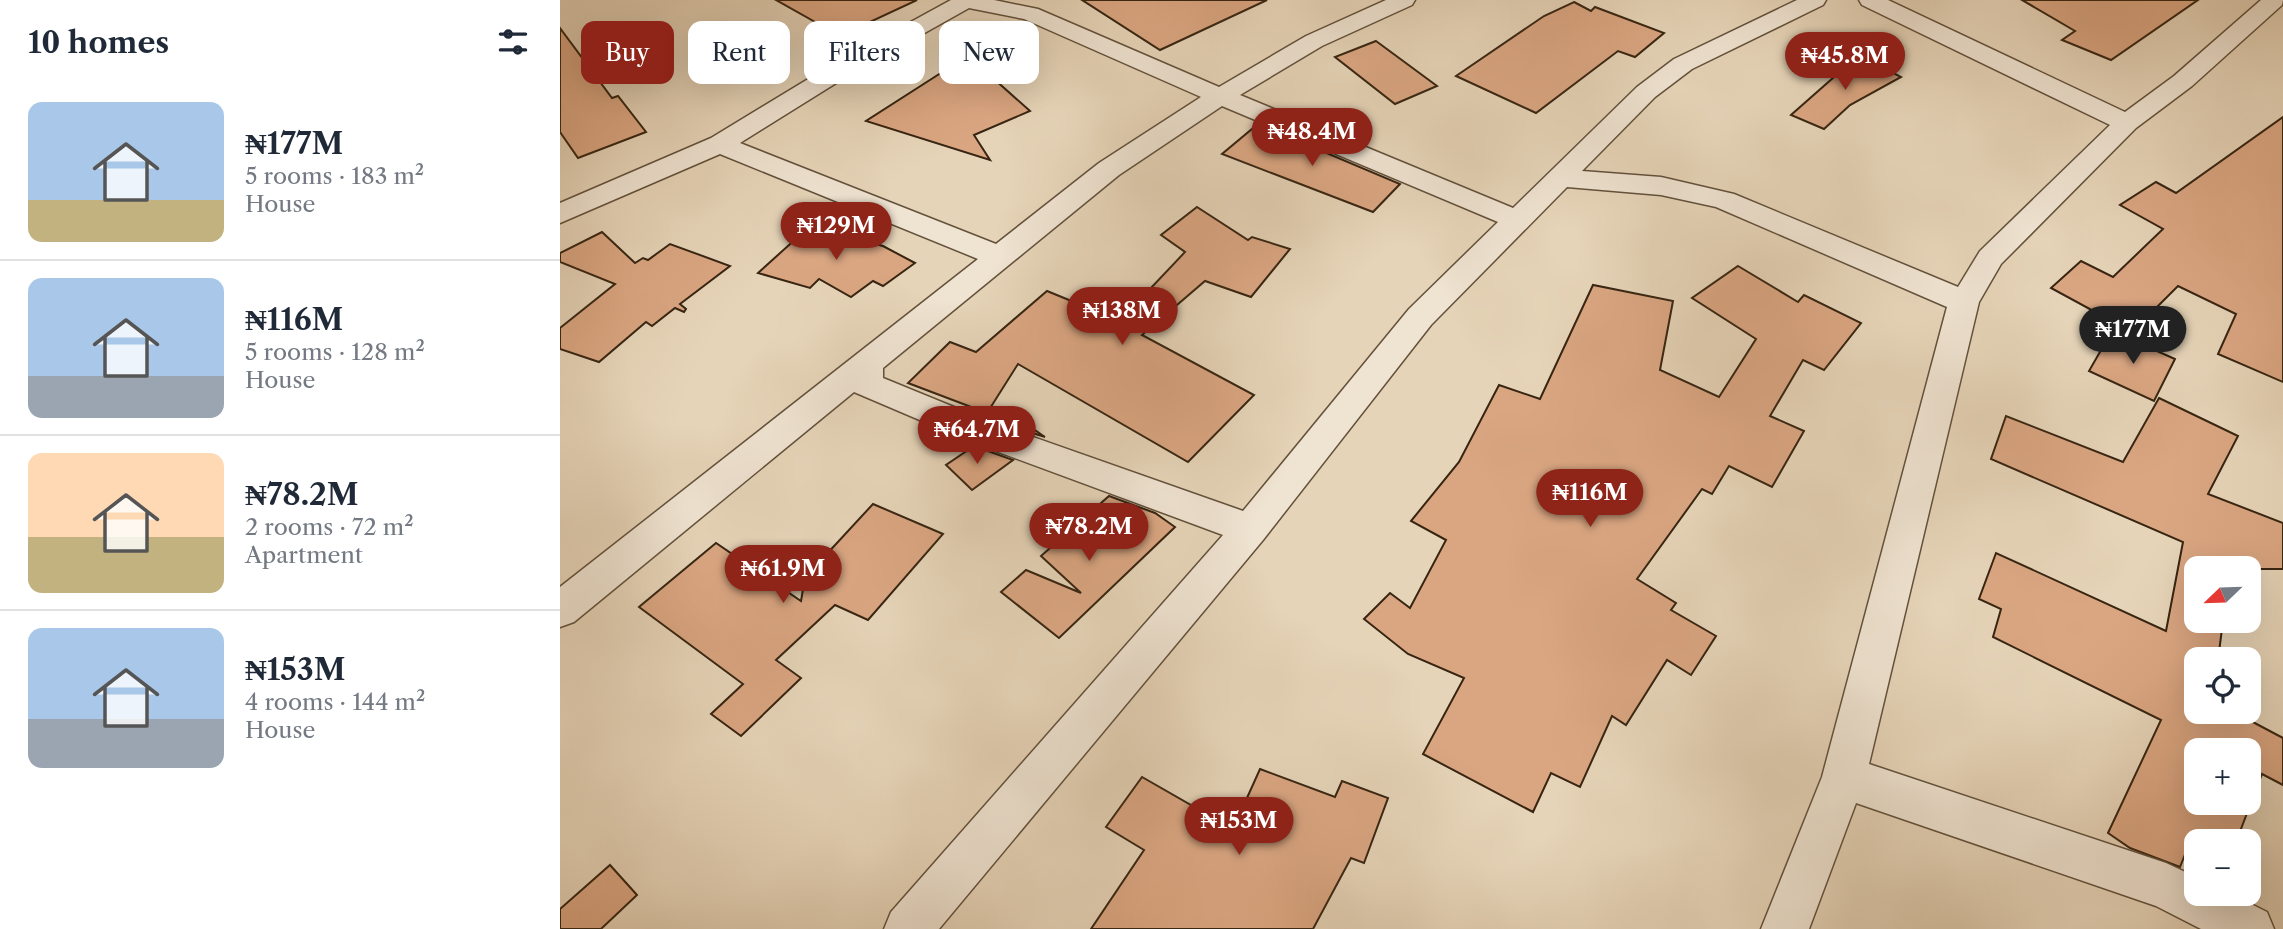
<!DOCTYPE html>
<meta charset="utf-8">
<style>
body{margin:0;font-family:"Libre Caslon Text",serif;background:#f2f2f3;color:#1f2937;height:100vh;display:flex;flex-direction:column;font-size:26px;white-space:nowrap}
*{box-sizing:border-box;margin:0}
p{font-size:23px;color:#747a83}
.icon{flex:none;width:38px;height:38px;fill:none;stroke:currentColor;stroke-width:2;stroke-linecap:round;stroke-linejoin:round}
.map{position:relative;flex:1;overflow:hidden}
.panel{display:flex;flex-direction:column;background:#fff;width:560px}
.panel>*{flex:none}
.guide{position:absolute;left:21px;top:21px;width:665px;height:63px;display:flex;gap:14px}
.needle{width:46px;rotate:247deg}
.fabs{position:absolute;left:1624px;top:556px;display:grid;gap:14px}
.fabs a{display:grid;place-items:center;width:77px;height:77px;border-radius:14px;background:#fff;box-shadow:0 7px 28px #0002;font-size:35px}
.price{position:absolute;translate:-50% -60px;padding:0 16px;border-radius:24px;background:#8f2418;color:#fff;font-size:23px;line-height:46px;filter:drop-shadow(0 2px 4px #0008)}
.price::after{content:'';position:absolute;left:50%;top:42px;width:21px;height:16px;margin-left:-10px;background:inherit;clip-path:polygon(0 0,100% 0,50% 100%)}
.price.selected{background:#222;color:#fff}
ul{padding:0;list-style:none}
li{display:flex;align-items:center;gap:21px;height:175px;padding:0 28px}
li+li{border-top:2px solid #e0e1e3}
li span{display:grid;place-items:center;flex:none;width:196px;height:140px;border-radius:14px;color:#555}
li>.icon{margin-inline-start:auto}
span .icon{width:84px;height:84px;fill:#fffc;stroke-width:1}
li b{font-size:30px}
h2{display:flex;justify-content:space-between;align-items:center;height:84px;padding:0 28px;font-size:30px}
.tag{padding:0 24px;border-radius:14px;background:#fff;box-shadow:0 7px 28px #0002;font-size:24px;line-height:63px}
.tag.selected{background:#8f2418;color:#fff}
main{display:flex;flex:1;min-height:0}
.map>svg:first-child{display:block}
.building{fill:#daa682;stroke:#372512;stroke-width:2;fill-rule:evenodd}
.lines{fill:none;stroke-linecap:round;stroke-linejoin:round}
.minor-casing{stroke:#63513c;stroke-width:3}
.minor{fill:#efe3d1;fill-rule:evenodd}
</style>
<main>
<section class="panel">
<h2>10 homes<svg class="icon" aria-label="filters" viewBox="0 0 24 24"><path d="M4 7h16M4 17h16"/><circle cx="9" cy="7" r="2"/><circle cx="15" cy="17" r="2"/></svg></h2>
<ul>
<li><span style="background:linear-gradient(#a9c7e8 70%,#c2b280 0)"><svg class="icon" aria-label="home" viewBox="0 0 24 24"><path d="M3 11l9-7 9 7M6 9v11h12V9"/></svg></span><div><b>₦177M</b><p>5 rooms · 183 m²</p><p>House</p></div></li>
<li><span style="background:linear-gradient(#a9c7e8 70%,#9aa5b1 0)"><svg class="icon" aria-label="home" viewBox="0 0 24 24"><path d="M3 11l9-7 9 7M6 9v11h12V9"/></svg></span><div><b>₦116M</b><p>5 rooms · 128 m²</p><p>House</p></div></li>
<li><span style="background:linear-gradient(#ffd9b3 60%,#c2b280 0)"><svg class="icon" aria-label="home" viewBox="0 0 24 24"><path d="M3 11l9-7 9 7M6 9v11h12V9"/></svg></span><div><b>₦78.2M</b><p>2 rooms · 72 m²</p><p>Apartment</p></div></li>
<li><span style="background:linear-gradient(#a9c7e8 65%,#9aa5b1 0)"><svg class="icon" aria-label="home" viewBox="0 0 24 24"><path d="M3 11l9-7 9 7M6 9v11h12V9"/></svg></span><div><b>₦153M</b><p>4 rooms · 144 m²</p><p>House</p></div></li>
</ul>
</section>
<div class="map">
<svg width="1723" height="929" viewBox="0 0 1723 929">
<rect width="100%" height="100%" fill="#e6d4b8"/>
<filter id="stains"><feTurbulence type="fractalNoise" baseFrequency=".00286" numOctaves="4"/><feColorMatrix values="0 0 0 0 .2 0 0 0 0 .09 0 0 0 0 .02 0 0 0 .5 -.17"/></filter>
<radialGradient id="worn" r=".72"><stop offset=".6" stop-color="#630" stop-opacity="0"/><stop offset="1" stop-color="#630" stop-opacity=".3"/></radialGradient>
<g class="building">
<path d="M 216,0 L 357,0 L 280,36 Z"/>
<path d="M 522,0 L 707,0 L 600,50 Z"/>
<path d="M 1462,0 L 1638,0 L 1551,60 L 1502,40 L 1515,31 Z"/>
<path d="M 1014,2 L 1031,11 L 1035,7 L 1104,33 L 1075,57 L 1058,51 L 976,113 L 896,76 L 984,16 Z"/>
<path d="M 0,28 L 52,98 L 58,96 L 86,132 L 18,158 L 0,132 Z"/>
<path d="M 816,41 L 877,86 L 835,104 L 775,57 Z"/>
<path d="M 412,53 L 450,66 L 433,78 L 470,111 L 414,135 L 430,160 L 306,121 Z"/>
<path d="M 1299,55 L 1341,77 L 1290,105 L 1264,129 L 1231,115 Z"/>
<path d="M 1723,117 L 1723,382 L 1658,354 L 1676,314 L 1618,286 L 1572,332 L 1491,288 L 1521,261 L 1553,277 L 1603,229 L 1560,205 L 1596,182 L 1616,193 Z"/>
<path d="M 698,124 L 840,184 L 813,212 L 662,154 Z"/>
<path d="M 637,207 L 688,240 L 692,237 L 730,249 L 691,297 L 645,281 L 582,335 L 694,395 L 628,462 L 458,364 L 427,413 L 348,383 L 390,342 L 416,352 L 487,291 L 553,318 L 590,289 L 625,252 L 601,235 Z"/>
<path d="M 250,226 L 323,246 L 355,263 L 323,286 L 313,281 L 291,297 L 259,279 L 250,288 L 198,273 Z"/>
<path d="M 42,232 L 75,263 L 83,258 L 88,260 L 110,244 L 170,266 L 120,304 L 126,309 L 124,312 L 115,308 L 92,326 L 86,322 L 39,362 L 0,349 L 0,328 L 55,284 L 0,262 L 0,253 Z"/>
<path d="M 1178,266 L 1238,302 L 1244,295 L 1301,323 L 1264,370 L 1243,360 L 1210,416 L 1244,431 L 1212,487 L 1169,466 L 1152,494 L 1142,489 L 1077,579 L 1116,603 L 1111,610 L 1156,636 L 1131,675 L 1107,660 L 1066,725 L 1052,716 L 1020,787 L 991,773 L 973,812 L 863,754 L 904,678 L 848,654 L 804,619 L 830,593 L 850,608 L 886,540 L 851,521 L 899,462 L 939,385 L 980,399 L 1033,285 L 1113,301 L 1100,370 L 1159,397 L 1196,339 L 1132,298 Z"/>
<path d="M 1552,331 L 1615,359 L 1594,401 L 1529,371 Z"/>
<path d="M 1599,398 L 1678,436 L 1648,494 L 1723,523 L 1723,569 L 1636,569 L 1636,621 L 1663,621 L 1658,660 L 1636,660 L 1636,712 L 1674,712 L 1723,738 L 1723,785 L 1702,774 L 1676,842 L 1630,842 L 1620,867 L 1570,848 L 1548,833 L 1601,720 L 1433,637 L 1441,609 L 1419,599 L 1436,553 L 1606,631 L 1623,542 L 1431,459 L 1446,416 L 1563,462 ZM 1636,751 L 1689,751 L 1689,803 L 1636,803 Z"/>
<path d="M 456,417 L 485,437 L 445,424 Z"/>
<path d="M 414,446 L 453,460 L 412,490 L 386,465 Z"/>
<path d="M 549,496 L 595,513 L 615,527 L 499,638 L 441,592 L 466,570 L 521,593 L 481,556 Z"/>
<path d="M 313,504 L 383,534 L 308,620 L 275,605 L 216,660 L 241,678 L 181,736 L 151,714 L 183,684 L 79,607 L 156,543 L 241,601 L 248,560 L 264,557 Z"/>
<path d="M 700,769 L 775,797 L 782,781 L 828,798 L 804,863 L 791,858 L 753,929 L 531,929 L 584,850 L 546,827 L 582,777 L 673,829 Z"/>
<path d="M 50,865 L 77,895 L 41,929 L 0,929 L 0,909 Z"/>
</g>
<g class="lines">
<g class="minor-casing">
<path id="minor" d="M 391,0 L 434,0 L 478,9 L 659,87 L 746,36 L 826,0 L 855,0 L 852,5 L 762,46 L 680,95 L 953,208 L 1077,87 L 1114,59 L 1237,0 L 1266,0 L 1263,5 L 1132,69 L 1095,97 L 1022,171 L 1101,177 L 1174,194 L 1398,287 L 1420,251 L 1550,125 L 1302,5 L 1299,0 L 1328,0 L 1565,112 L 1614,76 L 1701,0 L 1723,0 L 1722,5 L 1632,86 L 1576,128 L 1441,264 L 1419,302 L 1309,764 L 1606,863 L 1636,877 L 1636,894 L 1671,894 L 1707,912 L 1714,929 L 1641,929 L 1596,906 L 1296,803 L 1249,929 L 1201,929 L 1262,777 L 1387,307 L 1156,207 L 1101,195 L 1007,187 L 871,325 L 703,540 L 379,929 L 324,929 L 331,912 L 663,535 L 409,441 L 294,392 L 14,622 L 0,627 L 0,587 L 418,259 L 160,154 L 0,223 L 0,203 L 151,138 L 263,70 ZM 409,8 L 464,19 L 641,97 L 539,163 L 436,244 L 180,143 L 281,80 ZM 662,106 L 938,222 L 849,309 L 683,511 L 433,423 L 323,378 L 323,368 L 559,175 Z"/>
</g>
<use href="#minor" class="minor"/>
</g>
<rect width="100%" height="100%" filter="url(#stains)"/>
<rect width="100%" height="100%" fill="url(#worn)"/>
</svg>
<div class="fabs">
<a><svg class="needle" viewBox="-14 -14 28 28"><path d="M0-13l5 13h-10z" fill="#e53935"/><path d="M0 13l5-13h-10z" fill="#747a83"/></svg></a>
<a><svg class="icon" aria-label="locate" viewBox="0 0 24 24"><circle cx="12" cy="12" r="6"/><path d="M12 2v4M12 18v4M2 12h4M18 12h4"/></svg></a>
<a>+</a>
<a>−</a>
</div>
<b class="price" style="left:1285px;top:92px">₦45.8M</b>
<b class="price" style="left:752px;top:168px">₦48.4M</b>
<b class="price" style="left:276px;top:262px">₦129M</b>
<b class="price" style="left:562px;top:347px">₦138M</b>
<b class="price selected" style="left:1573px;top:366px">₦177M</b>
<b class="price" style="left:417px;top:466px">₦64.7M</b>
<b class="price" style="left:1030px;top:529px">₦116M</b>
<b class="price" style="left:529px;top:563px">₦78.2M</b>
<b class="price" style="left:223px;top:605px">₦61.9M</b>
<b class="price" style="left:679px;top:857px">₦153M</b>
<div class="guide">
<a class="tag selected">Buy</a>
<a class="tag">Rent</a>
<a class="tag">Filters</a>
<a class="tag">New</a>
</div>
</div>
</main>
